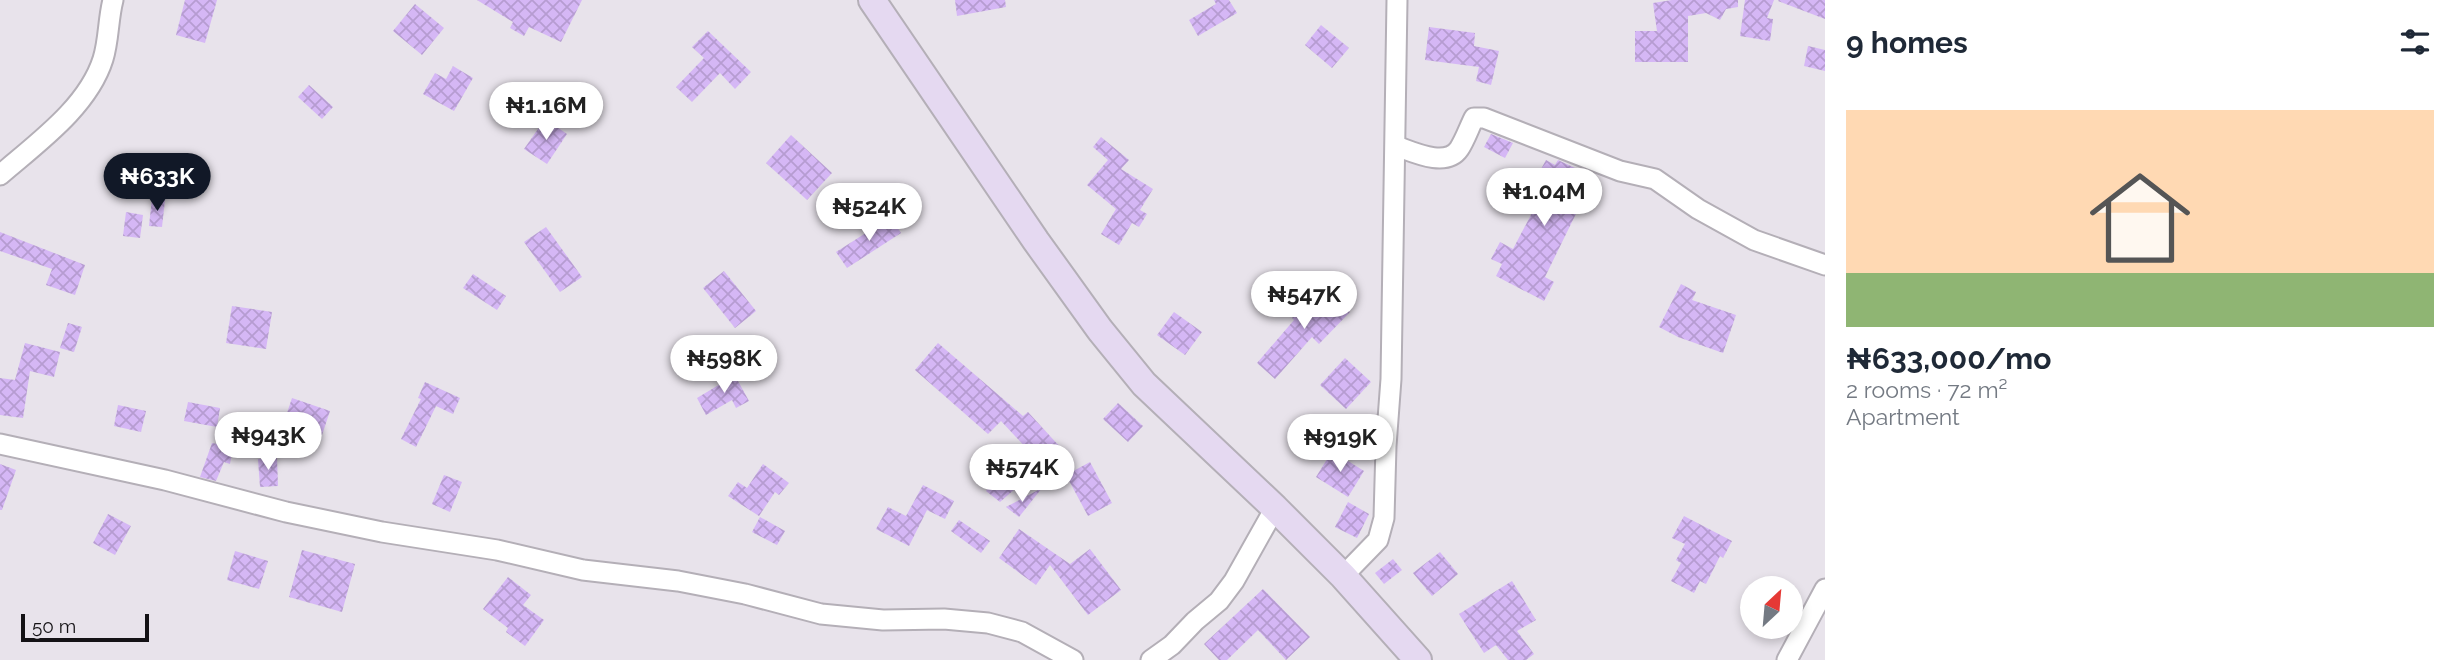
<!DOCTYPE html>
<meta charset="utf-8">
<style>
body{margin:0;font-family:Raleway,sans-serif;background:#f2f2f3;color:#1f2937;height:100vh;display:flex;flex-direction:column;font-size:26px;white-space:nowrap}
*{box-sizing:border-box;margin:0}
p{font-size:23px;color:#747a83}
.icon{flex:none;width:38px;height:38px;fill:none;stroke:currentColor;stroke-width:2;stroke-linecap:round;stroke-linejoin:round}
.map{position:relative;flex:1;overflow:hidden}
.sheet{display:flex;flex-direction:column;background:#fff;width:630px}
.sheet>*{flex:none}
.needle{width:46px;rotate:26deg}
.buttons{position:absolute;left:1740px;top:576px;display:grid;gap:14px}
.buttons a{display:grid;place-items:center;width:63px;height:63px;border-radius:50%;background:#fff;box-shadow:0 4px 10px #0003;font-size:35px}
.scale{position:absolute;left:21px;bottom:18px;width:128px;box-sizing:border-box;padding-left:7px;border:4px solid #141215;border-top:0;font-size:19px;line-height:24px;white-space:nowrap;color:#141215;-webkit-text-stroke:5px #e8e3eb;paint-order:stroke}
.price{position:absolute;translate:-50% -60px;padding:0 16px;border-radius:24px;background:#fff;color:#222;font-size:23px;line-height:46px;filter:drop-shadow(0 2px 4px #0008)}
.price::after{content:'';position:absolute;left:50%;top:42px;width:21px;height:16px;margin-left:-10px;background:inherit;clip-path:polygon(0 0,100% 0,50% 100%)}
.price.current{background:#111827;color:#fff}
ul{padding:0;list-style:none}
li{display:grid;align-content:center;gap:14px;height:371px;padding:0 21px}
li+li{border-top:2px solid #e0e1e3}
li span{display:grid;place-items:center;height:217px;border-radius:0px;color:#555}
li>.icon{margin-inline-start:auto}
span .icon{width:126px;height:126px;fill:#fffc;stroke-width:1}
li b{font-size:30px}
h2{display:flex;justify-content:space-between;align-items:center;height:84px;padding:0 21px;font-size:30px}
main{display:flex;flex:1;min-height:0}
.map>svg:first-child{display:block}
.building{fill:url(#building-cross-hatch)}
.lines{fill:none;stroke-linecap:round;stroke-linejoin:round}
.street-casing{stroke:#b4afb7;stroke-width:23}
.secondary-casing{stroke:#b4afb7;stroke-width:30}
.street{stroke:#fff;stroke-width:19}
.secondary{stroke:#e5d9f1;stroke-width:26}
</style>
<main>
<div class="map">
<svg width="1825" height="660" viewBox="0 0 1825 660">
<defs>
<pattern id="building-cross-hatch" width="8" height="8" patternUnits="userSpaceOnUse" patternTransform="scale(1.75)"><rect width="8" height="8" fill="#d5b7f5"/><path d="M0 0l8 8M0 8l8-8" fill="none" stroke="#b69cd1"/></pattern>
</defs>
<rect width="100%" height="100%" fill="#e8e3eb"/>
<g class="building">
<path d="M 185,0 L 217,0 L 205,43 L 176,35 Z"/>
<path d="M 477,0 L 582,0 L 561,42 L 529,27 L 524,36 L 510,28 L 513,22 Z"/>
<path d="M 955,0 L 1005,0 L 1006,7 L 957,16 Z"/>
<path d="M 1214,0 L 1229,0 L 1237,13 L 1198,36 L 1189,20 L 1216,4 Z"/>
<path d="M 1672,0 L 1738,0 L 1738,7 L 1726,9 L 1720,20 L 1706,13 L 1688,16 L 1688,62 L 1635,62 L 1635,31 L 1657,31 L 1653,3 Z"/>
<path d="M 1745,0 L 1774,0 L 1767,18 L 1773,19 L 1770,41 L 1740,36 Z"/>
<path d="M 1779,0 L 1825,0 L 1825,19 L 1778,1 Z"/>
<path d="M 415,4 L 444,28 L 422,55 L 393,31 Z"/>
<path d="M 1321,25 L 1349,48 L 1332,68 L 1305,45 Z"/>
<path d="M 1429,27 L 1475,33 L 1474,46 L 1499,51 L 1491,85 L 1476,81 L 1479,67 L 1425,60 Z"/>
<path d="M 708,31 L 751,72 L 735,89 L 720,73 L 692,102 L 676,87 L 704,58 L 692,47 Z"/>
<path d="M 1808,46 L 1825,50 L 1825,71 L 1804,66 Z"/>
<path d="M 453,66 L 473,78 L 454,111 L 423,94 L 435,73 L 446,79 Z"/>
<path d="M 309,85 L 333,107 L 322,119 L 298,97 Z"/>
<path d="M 545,119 L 567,134 L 547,164 L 524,149 Z"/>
<path d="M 1491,134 L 1513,143 L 1505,158 L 1484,147 Z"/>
<path d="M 791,135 L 832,173 L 807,200 L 766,163 Z"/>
<path d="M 1101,137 L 1129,160 L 1121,169 L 1153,189 L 1140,210 L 1147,214 L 1139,227 L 1132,223 L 1119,245 L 1101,234 L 1116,209 L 1087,185 L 1108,160 L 1093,147 Z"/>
<path d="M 1546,160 L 1555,165 L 1558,160 L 1594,177 L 1545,277 L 1554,282 L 1544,301 L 1496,276 L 1502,264 L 1491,259 L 1500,242 L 1513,249 L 1532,213 L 1533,207 L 1523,202 Z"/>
<path d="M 152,198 L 165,200 L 162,227 L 149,226 Z"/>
<path d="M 126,212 L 143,215 L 140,238 L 123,236 Z"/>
<path d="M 891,217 L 901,233 L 847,268 L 836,252 Z"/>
<path d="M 546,227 L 582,277 L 560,292 L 524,242 Z"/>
<path d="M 0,232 L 85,265 L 75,295 L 46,285 L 52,269 L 0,251 Z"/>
<path d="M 724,271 L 756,311 L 735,328 L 703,288 Z"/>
<path d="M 473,274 L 506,296 L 497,310 L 463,288 Z"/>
<path d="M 1681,284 L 1696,292 L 1692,300 L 1736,315 L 1723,353 L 1678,337 L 1659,327 Z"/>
<path d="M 1322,286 L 1350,312 L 1319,344 L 1312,337 L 1275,379 L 1257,363 L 1294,320 L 1292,318 Z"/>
<path d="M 232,306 L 272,312 L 266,349 L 226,343 Z"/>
<path d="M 1174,312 L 1202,332 L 1185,355 L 1157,335 Z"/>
<path d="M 68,323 L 82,327 L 74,352 L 60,348 Z"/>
<path d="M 25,343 L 60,352 L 54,377 L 30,371 L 23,418 L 0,415 L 0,378 L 15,380 Z"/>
<path d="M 938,343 L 1023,416 L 1028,412 L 1061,448 L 1042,465 L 1001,421 L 988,434 L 915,370 Z"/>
<path d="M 1345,358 L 1371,382 L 1346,409 L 1320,385 Z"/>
<path d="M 733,372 L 749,401 L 736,408 L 732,400 L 706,415 L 697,398 L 722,383 L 720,380 Z"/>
<path d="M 425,382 L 460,398 L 453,414 L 436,406 L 416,447 L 401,439 L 421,399 L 418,398 Z"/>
<path d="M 292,398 L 330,411 L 322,435 L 284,422 Z"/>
<path d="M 188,402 L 220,408 L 217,427 L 184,421 Z"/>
<path d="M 1118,403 L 1143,426 L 1128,442 L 1103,419 Z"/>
<path d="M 118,405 L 146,411 L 141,432 L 114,426 Z"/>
<path d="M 212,443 L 233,447 L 230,464 L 224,462 L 216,481 L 200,477 Z"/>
<path d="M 1332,451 L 1364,471 L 1348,497 L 1316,477 Z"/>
<path d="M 277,458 L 278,486 L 260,487 L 258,459 Z"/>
<path d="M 1090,462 L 1112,503 L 1088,516 L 1066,475 Z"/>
<path d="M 0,464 L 16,470 L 2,510 L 0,510 Z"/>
<path d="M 763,464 L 789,483 L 779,495 L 775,492 L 759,516 L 728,496 L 738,482 L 747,488 Z"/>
<path d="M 1004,467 L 1023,482 L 1000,502 L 986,491 Z"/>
<path d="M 444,475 L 462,482 L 450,512 L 432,504 Z"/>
<path d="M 923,485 L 954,501 L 945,519 L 927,510 L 909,546 L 876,529 L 888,507 L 906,516 Z"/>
<path d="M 1042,488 L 1019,517 L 1006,507 Z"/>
<path d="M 1348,502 L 1369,514 L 1357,538 L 1335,527 Z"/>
<path d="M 108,514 L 131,526 L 115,555 L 93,543 Z"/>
<path d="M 1684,516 L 1732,541 L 1723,558 L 1720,556 L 1706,584 L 1700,581 L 1694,593 L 1671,581 L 1681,563 L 1676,560 L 1685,544 L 1672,538 Z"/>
<path d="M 760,517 L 785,531 L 777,545 L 752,532 Z"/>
<path d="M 959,520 L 990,541 L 981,553 L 951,531 Z"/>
<path d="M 1019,529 L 1070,564 L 1090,549 L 1121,590 L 1088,615 L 1050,565 L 1036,585 L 999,558 Z"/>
<path d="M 302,550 L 355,564 L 342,612 L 289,597 Z"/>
<path d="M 235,551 L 268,561 L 259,589 L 227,580 Z"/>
<path d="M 1440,552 L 1458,574 L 1432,596 L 1413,573 Z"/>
<path d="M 1393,559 L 1402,570 L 1384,584 L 1375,573 Z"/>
<path d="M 508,577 L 531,595 L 523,605 L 544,620 L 525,646 L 506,632 L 508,628 L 483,609 Z"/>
<path d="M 1512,581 L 1536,620 L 1517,631 L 1534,654 L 1526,660 L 1508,660 L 1496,645 L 1484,653 L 1459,614 Z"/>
<path d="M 1263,589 L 1310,637 L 1286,660 L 1258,630 L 1227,660 L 1219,660 L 1204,644 Z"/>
</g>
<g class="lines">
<g class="street-casing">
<g id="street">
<path d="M 1396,146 C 1413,152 1446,168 1459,149 C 1465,140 1469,128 1474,118 L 1484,118 L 1620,171 L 1655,179 L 1698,209 L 1754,240 L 1825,265"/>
<path d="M 0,175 C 37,143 88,107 103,59 C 109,40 108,19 113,0"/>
<path d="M 0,444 L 165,480 L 286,512 L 382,532 L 497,550 L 583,570 L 678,581 L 745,594 L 821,614 L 883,620 L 944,619 L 988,623 L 1022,632 L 1073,660"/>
<path d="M 1343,576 L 1378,540 L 1384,518 L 1386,446 L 1391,379 L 1397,0"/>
<path d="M 1151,660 L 1172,645 L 1195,621 L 1219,601 L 1234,581 L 1275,508"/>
<path d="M 1787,660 L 1825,589"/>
</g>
</g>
<g class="secondary-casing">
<path id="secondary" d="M 872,0 L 1036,241 L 1100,330 L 1144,384 L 1275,508 L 1343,576 L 1418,660"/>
</g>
<use href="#street" class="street"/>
<use href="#secondary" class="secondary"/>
</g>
</svg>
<div class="buttons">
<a><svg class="needle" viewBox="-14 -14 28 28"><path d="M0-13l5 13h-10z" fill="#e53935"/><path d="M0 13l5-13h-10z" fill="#747a83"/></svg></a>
</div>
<div class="scale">50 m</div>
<b class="price" style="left:546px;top:142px">₦1.16M</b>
<b class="price current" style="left:157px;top:213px">₦633K</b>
<b class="price" style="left:1544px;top:228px">₦1.04M</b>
<b class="price" style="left:869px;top:243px">₦524K</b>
<b class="price" style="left:1304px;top:331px">₦547K</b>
<b class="price" style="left:724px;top:395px">₦598K</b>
<b class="price" style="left:268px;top:472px">₦943K</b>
<b class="price" style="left:1340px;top:474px">₦919K</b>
<b class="price" style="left:1022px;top:504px">₦574K</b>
</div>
<section class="sheet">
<h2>9 homes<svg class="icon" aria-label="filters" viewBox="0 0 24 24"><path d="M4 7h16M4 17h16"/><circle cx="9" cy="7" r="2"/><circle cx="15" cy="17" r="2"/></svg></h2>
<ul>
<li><span style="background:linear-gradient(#ffd9b3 75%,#8fb573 0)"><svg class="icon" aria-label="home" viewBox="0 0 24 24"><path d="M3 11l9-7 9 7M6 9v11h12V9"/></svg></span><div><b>₦633,000/mo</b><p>2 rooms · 72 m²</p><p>Apartment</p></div></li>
</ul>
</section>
</main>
